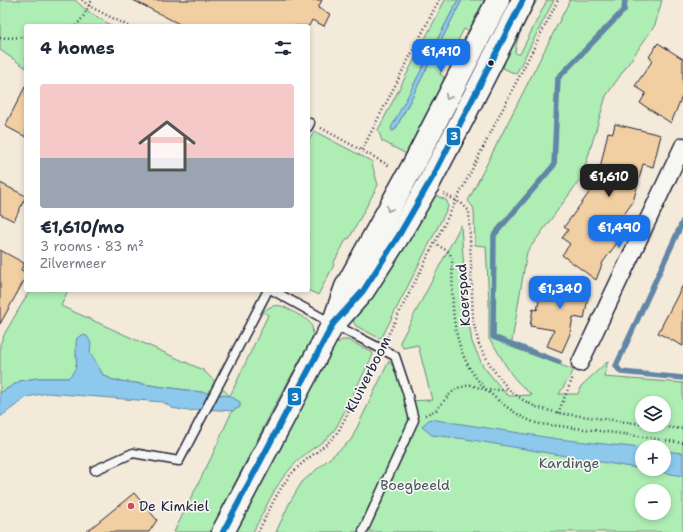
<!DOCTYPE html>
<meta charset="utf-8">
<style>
body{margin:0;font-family:"Shantell Sans",sans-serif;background:#f2f2f3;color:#1f2937;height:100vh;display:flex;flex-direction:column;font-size:15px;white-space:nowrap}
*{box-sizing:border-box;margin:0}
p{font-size:13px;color:#747a83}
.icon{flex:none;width:22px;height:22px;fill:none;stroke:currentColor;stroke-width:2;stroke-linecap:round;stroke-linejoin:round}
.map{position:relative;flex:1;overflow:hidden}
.panel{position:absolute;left:24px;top:24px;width:286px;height:268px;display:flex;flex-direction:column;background:#fff;border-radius:4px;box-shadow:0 2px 6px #0003}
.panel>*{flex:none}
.tools{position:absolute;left:635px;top:396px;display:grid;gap:8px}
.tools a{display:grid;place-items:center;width:36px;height:36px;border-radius:50%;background:#fff;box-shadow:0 2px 6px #0003;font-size:20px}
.price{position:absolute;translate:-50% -34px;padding:0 9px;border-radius:8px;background:#1a73e8;color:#fff;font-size:13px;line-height:26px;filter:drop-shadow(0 1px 2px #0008)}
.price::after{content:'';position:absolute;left:50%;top:24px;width:12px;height:9px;margin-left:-6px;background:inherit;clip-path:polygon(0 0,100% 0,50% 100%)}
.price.on{background:#222;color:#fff}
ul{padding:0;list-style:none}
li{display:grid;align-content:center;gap:8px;height:212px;padding:0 16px}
li span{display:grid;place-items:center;height:124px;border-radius:4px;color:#555}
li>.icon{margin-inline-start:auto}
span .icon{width:72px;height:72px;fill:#fffc;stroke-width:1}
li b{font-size:17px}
h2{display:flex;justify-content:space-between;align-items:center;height:48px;padding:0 16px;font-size:17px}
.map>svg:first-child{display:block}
.green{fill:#aeedb4;stroke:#688878;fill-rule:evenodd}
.water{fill:#8dc8ed;stroke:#6286a6}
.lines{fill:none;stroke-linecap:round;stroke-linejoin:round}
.stream{stroke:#6286a6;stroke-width:5.5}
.building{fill:#f1cfa2;stroke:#22223b}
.lane-casing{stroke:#22223b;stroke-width:11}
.street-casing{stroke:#22223b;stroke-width:19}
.secondary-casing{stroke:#22223b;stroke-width:25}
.path{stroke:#22223b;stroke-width:2.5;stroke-dasharray:1 3;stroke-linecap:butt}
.lane{stroke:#f6f6f2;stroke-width:8}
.street{stroke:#f6f6f2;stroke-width:16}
.secondary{stroke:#f6f6f2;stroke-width:22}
.bus-1-casing{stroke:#f6f6f2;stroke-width:9}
.bus-1{stroke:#1078be;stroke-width:6}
.oneway{stroke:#9797a0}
.bus-dot{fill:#22223b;stroke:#f6f6f2;stroke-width:1.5}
.poi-dot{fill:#d1495b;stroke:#f6f6f2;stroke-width:1.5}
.labels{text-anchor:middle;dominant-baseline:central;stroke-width:3.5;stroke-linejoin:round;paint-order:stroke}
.street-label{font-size:14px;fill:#22223b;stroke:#f6f6f2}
.park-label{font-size:14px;fill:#455559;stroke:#f6f6f2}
.poi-label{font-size:14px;fill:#22223b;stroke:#f6f6f2;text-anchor:start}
.line-badge{stroke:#f6f6f2;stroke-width:1.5}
.badge-label{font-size:11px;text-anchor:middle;font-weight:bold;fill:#fff}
</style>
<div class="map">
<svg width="683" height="532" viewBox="0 0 683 532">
<rect width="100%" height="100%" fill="#f4eada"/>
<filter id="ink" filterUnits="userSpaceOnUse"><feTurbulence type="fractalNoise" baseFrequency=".025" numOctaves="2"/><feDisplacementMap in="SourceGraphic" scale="8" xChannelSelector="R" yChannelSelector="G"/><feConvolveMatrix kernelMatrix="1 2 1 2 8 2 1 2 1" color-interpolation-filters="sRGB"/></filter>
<g filter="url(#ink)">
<g class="green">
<path d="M 0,0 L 75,0 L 86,10 L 112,26 L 26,26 L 26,68 L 22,65 L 0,50 Z"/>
<path d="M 445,0 L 458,0 L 415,82 L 393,131 L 395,130 L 462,0 L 491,0 L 468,31 L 464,29 L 440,74 L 444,77 L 438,107 L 412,157 L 382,141 L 378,130 Z"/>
<path d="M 529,0 L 537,0 C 528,17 517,33 515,52 L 517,54 L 520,54 L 547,0 L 554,0 L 516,74 L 503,68 L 512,38 Z"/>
<path d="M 570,0 L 662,0 L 655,25 L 606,96 L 582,177 L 527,252 L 511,347 L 574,370 L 559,394 L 578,394 L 581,386 L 608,361 L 604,377 L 683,383 L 683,532 L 276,532 L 290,502 L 302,482 L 351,440 L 389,361 L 397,371 L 406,401 L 432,400 L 418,345 L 403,348 L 400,342 L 461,225 L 466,303 L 472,342 L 483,366 L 506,394 L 510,396 L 532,395 C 523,388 514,379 508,369 C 501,359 497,348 489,339 L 489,301 L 486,246 L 475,245 L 474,211 L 473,207 L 468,201 ZM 642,403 L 664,403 L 664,425 L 642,425 ZM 642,447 L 664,447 L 664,469 L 642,469 ZM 642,491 L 664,491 L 664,513 L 642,513 Z"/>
<path d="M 314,131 L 373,162 L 372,164 L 378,185 L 349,239 L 347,238 L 333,264 L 334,265 L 318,295 L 308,290 L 308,143 Z"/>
<path d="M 430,193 L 446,200 L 448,204 L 448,207 L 382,337 L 379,338 L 356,326 L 354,323 L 353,317 Z"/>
<path d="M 30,290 L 68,290 L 61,306 L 203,370 L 230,396 L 268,315 L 263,312 C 276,300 285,307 297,314 C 301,316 307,319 310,323 C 313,328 313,332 312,338 L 273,409 L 210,532 L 174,532 L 211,458 L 232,411 L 240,407 L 239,402 L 230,396 L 113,380 L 103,375 L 90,352 L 76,354 C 77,366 77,370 68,378 L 37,378 L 20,381 L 0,393 L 0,344 L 5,333 Z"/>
<path d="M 342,340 L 348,340 L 372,352 L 373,355 L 337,426 C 331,436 324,441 315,447 C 306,453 298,460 291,468 C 274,486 265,510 253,532 L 236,532 L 335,345 Z"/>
</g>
<g class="water">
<path d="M 458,0 L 462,0 L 395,130 L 392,131 L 391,129 L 392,126 Z"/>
<path d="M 82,335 L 87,336 L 91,343 L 90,352 L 103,375 L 113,380 L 230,396 L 240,402 L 240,407 L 232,411 L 206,409 L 188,411 L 172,408 L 163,402 L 47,393 L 27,397 L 0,417 L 0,393 L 20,381 L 37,378 L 68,378 C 83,365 73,355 77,338 Z"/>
<path d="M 430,419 L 558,439 L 642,448 L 642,469 L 664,469 L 664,451 L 683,453 L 683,476 L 466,439 L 432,435 L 422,427 L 423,425 Z"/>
</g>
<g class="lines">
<g class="stream">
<path d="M 683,221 L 616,366 L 621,372 L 683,378"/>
<path d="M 559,362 L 493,337 L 494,235 L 554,165 L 558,78 L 624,10 L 625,0"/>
</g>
</g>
<g class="building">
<path d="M 133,0 L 322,0 L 318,8 L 330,14 L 324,26 L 312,20 L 309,26 L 183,26 Z"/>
<path d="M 658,43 L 683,59 L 683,94 L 671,123 L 640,103 L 646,93 L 635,86 L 653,60 L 649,57 Z"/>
<path d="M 26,85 L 26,137 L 5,126 Z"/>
<path d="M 615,124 L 661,135 L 653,167 L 643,164 L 633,202 L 611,232 L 620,239 L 603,262 L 596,280 L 562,255 L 570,244 L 562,238 L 568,230 L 564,227 L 597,182 L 608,132 L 613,133 Z"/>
<path d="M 0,183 L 26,196 L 14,221 L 0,214 Z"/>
<path d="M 0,250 L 24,263 L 21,270 L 26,272 L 26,277 L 0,324 Z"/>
<path d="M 544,279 L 590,287 L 584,319 L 573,317 L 570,334 L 562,352 L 547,346 L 554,330 L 530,326 L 533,309 L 537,310 Z"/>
<path d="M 683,285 L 683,346 L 658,333 Z"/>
<path d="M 134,493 L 157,520 L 149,532 L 86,532 Z"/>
</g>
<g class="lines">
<g class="lane-casing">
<g id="lane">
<path d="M 308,127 L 310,123"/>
<path d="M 272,290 L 333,324 L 395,356 L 407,392 L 414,420 L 363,531"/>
<path d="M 95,470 L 133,453 L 179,461 L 268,290"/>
</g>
</g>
<g class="street-casing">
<path id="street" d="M 580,363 L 683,146"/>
</g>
<g class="secondary-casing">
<g id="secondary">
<path d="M 340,317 L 363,291 L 399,235 L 428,185 L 461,122 L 523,0"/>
<path d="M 223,532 L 333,324 L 346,287 L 415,162 L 498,0"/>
</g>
</g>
<g class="path">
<path d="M 82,0 L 89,6 L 128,26"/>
<path d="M 76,26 L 83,17 L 92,0"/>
<path d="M 0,38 L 26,37"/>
<path d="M 321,128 L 390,166"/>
<path d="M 362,150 L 439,0"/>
<path d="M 444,194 L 462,204 L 469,211 L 473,320 L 479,345 L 492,368 L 509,390 L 523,400 L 536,407 L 558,413 L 642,424"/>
<path d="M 434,243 L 449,252 L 452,258 C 453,281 451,308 456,331 C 463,363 474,380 499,401 C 509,409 521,417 533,422 C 541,425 551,425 560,426 C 573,428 586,429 599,431 C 627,434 655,439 683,443"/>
<path d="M 387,337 L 558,0"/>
<path d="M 558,413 L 573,377"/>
<path d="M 425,415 L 436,410 L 448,396 L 457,388 L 471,385 L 486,390 L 509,390"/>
<path d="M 649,425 L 683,429"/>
<path d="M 258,532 C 269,511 279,486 296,469 C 310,455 328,446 339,430 L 375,361"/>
</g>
<use href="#lane" class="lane"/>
<use href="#street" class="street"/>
<use href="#secondary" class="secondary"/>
<g class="bus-1-casing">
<path id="bus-1" d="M 223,532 L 333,324 L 363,291 L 399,235 L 435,173 L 523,0"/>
</g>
<use href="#bus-1" class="bus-1"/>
</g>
<defs><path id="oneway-chevron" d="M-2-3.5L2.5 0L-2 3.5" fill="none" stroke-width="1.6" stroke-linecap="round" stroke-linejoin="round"/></defs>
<g class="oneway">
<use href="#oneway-chevron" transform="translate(448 97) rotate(117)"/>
<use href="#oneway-chevron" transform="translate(389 209) rotate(119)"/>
</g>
</g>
<circle class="bus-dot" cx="491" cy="63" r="3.5"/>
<circle class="poi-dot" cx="131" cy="506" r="4"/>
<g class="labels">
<g class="street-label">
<text transform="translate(463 295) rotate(-94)">Koerspad</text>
<text transform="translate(368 374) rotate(-63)">Kluiverboom</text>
</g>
<g class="park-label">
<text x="569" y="463">Kardinge</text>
<text x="415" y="485">Boegbeeld</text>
</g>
<g class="poi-label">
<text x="139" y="506">De Kimkiel</text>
</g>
</g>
<g class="line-badge">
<rect x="446" y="127" width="15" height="19" rx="4" fill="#1078be"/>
<rect x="287" y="387" width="15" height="19" rx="4" fill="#1078be"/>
</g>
<g class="badge-label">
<text x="454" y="140">3</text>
<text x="295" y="401">3</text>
</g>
</svg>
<div class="tools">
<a><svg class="icon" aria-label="layers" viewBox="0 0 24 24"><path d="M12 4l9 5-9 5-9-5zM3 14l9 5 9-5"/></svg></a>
<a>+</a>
<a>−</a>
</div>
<b class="price" style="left:441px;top:73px">€1,410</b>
<b class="price on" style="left:609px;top:198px">€1,610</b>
<b class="price" style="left:619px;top:249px">€1,490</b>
<b class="price" style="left:560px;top:310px">€1,340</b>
<section class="panel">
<h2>4 homes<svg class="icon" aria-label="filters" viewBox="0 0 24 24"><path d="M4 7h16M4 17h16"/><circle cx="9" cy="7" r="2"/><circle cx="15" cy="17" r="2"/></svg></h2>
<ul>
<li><span style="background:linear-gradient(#f6c9c9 60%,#9aa5b1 0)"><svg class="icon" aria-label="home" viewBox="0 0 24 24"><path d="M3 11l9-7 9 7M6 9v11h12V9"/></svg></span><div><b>€1,610/mo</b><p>3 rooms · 83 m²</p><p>Zilvermeer</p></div></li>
</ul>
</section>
</div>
